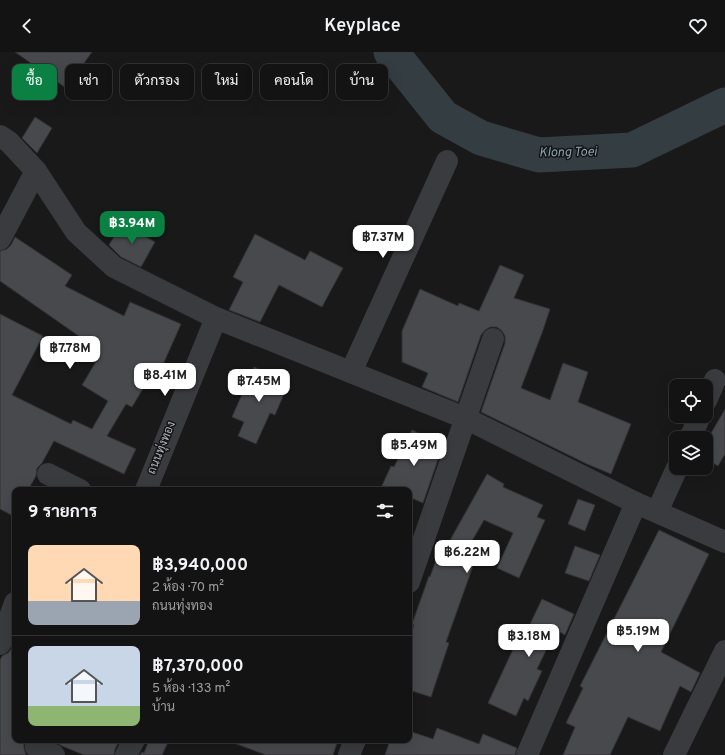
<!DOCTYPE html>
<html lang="th">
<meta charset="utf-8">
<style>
body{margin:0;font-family:Overpass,Sarabun,sans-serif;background:#202022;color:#f1f3f6;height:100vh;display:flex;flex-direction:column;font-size:15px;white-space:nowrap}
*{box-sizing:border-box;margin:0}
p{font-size:13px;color:#9d9ea0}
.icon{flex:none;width:22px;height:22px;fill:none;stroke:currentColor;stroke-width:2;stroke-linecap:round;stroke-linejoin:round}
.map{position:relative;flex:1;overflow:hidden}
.drawer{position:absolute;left:12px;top:435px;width:400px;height:256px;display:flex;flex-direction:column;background:#131314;border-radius:8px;box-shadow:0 4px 16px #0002,0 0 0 1px #323234}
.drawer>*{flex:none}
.banner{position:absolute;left:12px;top:12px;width:400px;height:36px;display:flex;gap:8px}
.controls{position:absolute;left:669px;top:327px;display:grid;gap:8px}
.controls a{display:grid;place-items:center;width:44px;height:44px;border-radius:8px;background:#131314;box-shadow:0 4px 16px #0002,0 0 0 1px #323234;font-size:20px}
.price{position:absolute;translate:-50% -34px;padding:0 9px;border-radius:8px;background:#fff;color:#222;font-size:13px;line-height:26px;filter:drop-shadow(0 1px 2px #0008)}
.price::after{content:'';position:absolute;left:50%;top:24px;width:12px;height:9px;margin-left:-6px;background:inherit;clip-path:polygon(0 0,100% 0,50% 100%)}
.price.current{background:#0b8043;color:#fff}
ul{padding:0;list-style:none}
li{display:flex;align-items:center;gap:12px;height:100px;padding:0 16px}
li+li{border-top:1px solid #323234}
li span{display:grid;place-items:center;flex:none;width:112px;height:80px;border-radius:8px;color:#555}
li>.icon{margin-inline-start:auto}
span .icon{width:48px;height:48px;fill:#fffc;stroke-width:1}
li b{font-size:17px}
h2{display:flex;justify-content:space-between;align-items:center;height:48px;padding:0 16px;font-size:17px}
.chip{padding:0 14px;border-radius:8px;background:#131314;box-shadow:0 4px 16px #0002,0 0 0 1px #323234;font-size:14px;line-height:36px}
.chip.current{background:#0b8043;color:#fff}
header{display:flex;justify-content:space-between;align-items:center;height:52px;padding:0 16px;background:#131314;font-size:18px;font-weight:600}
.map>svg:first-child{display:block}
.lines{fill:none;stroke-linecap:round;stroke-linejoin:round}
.river{stroke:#333d42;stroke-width:35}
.building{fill:#48494d;stroke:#333336}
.minor{stroke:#3a3b3f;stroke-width:22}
.labels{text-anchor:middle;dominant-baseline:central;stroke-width:3;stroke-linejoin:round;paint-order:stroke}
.street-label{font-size:12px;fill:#acb2b9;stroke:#141415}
.water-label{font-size:13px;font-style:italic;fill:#87a2b0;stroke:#141415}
</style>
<header><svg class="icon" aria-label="back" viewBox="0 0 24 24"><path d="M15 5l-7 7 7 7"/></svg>Keyplace<svg class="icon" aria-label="heart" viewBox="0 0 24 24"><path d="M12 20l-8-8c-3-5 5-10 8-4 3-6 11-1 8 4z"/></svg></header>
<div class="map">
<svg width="725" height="703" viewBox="0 0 725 703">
<rect width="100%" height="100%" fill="#19191a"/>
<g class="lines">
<path class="river" d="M 391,0 L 443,65 L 481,86 L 539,103 L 632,98 L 725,53"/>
</g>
<g class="building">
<path d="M 15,0 L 92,0 L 66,36 Z"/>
<path d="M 35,65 L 52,76 L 37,101 L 22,86 Z"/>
<path d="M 122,171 L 155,190 L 141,215 L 121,205 L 109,193 Z"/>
<path d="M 255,182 L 305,208 L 310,199 L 343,216 L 322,255 L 279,233 L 260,270 L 229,258 L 243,230 L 233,225 Z"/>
<path d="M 15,185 L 72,223 L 65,234 L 124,264 L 130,250 L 181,272 L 161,317 L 156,315 L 132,355 L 126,352 L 107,384 L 136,397 L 124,422 L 54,389 L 42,411 L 37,416 L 36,424 L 28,438 L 15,438 L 15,465 L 0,457 L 0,262 L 43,284 L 12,343 L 71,372 L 73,368 L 92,377 L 108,349 L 82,333 L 100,303 L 79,293 L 83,287 L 0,229 L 0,199 L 7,197 L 11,193 Z"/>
<path d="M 500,213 L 524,223 L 514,246 L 550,257 L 542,281 L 521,336 L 550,348 L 563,311 L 588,320 L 578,350 L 631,372 L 611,422 L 587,412 L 481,360 L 505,291 L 505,284 L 502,279 L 497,275 L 490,275 L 485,278 L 481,283 L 458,350 L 422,335 L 428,321 L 402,310 L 402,279 L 420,237 L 458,254 L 459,251 L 479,259 Z"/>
<path d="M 254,315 L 289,330 L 275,363 L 270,361 L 256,392 L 238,384 L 244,370 L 232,365 Z"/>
<path d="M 725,357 L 725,402 L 718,414 L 706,407 L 706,390 Z"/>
<path d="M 412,378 L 443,393 L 423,451 L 409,445 L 409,438 L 380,438 L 391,414 L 394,415 Z"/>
<path d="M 487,422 L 504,432 L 503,435 L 543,453 L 537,465 L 545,468 L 519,526 L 497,516 L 513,481 L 484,468 L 468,496 L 478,500 L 446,590 L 449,591 L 431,645 L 409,638 L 409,587 L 414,573 L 412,572 L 429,524 L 430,525 L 443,488 L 449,490 Z"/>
<path d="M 578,447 L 595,453 L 585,479 L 568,472 Z"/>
<path d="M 659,478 L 709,502 L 661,600 L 700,621 L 691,640 L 680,634 L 660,679 L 628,665 L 610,703 L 563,703 L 575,675 L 566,671 L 583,636 L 580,634 Z"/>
<path d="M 575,494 L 600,503 L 589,529 L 565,521 Z"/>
<path d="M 542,547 L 574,562 L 565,583 L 556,578 L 537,617 L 542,619 L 528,649 L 524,646 L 516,664 L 488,651 L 515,593 L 519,595 Z"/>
<path d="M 15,587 L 15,688 L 26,688 L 24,690 L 24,696 L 26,703 L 0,703 L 0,608 L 2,604 L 8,601 L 12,596 Z"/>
<path d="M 437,676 L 479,692 L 483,682 L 517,696 L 515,703 L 385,703 L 390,688 L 409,688 L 409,679 L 433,687 Z"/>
<path d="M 51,688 L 112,688 L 118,691 L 115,697 L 114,703 L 84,703 L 62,694 Z"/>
<path d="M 149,688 L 169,688 L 162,703 L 140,703 L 142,700 L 144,701 Z"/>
<path d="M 231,688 L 338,688 L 333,703 L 266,703 L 231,690 Z"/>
</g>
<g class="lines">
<g class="minor">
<path d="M 0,84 L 9,90 L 36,119 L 76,180 L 114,215 L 216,266 L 465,366 L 636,451 L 725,490"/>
<path d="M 0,187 L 36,119"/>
<path d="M 351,320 L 447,109"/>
<path d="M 706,349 L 715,328"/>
<path d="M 690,386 L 700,364"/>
<path d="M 48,422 L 80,438"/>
<path d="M 146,438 L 216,266"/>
<path d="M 657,460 L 677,416"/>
<path d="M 409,530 L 493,287"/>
<path d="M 0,592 L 15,551"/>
<path d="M 36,695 L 54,703"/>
<path d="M 126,703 L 134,688"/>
<path d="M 349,703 L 355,688"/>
<path d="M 527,703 L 636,451"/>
<path d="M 674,703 L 725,599"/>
</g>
</g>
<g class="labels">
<g class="street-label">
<text transform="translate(162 396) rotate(-68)">ถนนทุ่งทอง</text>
</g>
<g class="water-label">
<text transform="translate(568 101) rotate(-1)">Klong Toei</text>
</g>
</g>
</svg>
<div class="controls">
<a><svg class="icon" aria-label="locate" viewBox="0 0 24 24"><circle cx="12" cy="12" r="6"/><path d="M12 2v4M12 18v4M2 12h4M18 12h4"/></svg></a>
<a><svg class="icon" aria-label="layers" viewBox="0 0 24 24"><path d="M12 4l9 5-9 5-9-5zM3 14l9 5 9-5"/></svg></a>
</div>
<b class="price current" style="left:132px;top:193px">฿3.94M</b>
<b class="price" style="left:383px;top:207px">฿7.37M</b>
<b class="price" style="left:70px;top:318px">฿7.78M</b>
<b class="price" style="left:165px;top:345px">฿8.41M</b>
<b class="price" style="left:259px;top:351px">฿7.45M</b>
<b class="price" style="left:414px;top:415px">฿5.49M</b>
<b class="price" style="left:467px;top:522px">฿6.22M</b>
<b class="price" style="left:638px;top:601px">฿5.19M</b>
<b class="price" style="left:529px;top:606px">฿3.18M</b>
<div class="banner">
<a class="chip current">ซื้อ</a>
<a class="chip">เช่า</a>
<a class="chip">ตัวกรอง</a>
<a class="chip">ใหม่</a>
<a class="chip">คอนโด</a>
<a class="chip">บ้าน</a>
</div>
<section class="drawer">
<h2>9 รายการ<svg class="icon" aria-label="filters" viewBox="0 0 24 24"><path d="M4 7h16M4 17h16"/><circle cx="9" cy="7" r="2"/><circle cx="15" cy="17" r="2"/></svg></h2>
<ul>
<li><span style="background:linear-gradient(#ffd9b3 70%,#9aa5b1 0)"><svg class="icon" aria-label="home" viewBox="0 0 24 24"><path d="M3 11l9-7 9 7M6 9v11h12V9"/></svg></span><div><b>฿3,940,000</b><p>2 ห้อง · 70 m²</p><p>ถนนทุ่งทอง</p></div></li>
<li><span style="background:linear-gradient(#c9d6e8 75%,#8fb573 0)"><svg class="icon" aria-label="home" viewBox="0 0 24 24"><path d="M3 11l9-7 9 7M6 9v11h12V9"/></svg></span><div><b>฿7,370,000</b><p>5 ห้อง · 133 m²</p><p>บ้าน</p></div></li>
</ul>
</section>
</div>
